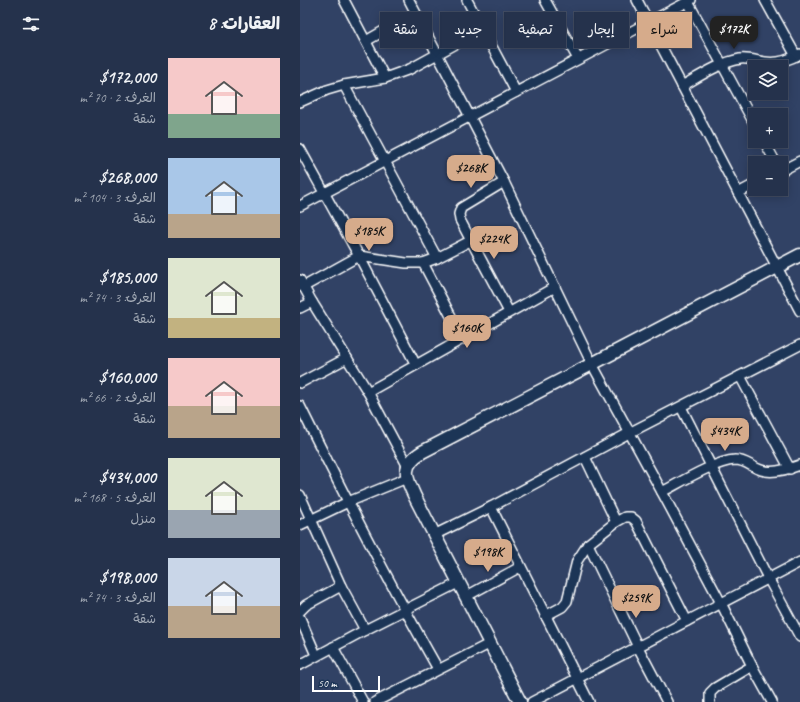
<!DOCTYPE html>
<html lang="ar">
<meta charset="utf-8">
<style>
body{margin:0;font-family:Caveat,"Playpen Sans Arabic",sans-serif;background:#2d3a53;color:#f1f3f6;direction:rtl;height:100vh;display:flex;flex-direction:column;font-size:15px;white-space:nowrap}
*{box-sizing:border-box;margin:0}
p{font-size:13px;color:#a3aab5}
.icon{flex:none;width:22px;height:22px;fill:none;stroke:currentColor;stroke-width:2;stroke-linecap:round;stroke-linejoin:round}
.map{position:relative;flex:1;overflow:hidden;direction:ltr}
.sheet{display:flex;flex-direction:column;background:#25324c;width:300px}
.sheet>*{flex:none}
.banner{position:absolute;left:12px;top:12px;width:380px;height:36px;direction:rtl;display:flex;gap:8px}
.tools{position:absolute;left:448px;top:60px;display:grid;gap:8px}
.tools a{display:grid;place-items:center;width:40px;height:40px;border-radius:0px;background:#25324c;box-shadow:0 2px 10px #0003,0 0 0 1px #424d64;font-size:20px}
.scale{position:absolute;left:12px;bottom:10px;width:68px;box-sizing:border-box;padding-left:4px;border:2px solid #fff;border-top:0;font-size:11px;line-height:14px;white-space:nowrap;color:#fff;-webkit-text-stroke:3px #1d3557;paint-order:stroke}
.price{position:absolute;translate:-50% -34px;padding:0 9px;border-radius:8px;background:#d6ab8b;color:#111;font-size:13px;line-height:26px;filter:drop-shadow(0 1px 2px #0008)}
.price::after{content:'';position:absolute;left:50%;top:24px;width:12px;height:9px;margin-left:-6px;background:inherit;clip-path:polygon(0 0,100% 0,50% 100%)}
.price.active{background:#222;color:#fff}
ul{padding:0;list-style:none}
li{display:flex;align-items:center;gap:12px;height:100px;padding:0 20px}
li span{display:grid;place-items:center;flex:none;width:112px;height:80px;border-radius:0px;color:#555}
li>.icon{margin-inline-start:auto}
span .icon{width:48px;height:48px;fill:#fffc;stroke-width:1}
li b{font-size:17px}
h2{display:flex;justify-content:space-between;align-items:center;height:48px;padding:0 20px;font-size:17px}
.tag{padding:0 14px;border-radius:0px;background:#25324c;box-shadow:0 2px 10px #0003,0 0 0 1px #424d64;font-size:14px;line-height:36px}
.tag.active{background:#d6ab8b;color:#111}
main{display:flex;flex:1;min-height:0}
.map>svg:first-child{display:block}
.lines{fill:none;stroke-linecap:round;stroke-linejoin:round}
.street-casing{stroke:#fff;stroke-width:12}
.secondary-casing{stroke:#fff;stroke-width:15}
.street{stroke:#1d3557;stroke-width:9}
.secondary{stroke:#1d3557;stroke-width:12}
</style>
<main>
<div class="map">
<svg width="500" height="702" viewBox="0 0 500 702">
<rect width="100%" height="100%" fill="#314265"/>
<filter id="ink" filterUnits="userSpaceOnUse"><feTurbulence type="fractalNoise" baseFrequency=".025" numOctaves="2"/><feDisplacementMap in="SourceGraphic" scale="8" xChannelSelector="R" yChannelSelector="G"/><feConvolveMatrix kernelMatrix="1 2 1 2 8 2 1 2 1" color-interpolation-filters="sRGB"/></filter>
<g filter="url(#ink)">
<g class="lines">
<g class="street-casing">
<g id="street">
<path d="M 44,0 L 85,78"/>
<path d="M 109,0 L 204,182 L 292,364 L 362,492 L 421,603 L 452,666 L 472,702"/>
<path d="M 167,0 L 216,92"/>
<path d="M 245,0 L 278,59"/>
<path d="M 337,0 L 500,311"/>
<path d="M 387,0 L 455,125"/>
<path d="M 465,0 L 496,56"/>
<path d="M 66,41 L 87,29 L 116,15"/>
<path d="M 44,85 L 137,258"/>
<path d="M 382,86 C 400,76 419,63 440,59 C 449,58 457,61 465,62 C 478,64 489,60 500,54"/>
<path d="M 0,102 L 27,90 L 44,85 L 85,78 L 110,69 L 183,29"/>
<path d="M 464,141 L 476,163"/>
<path d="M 0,149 L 59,256 L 116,365"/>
<path d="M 481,171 L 500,161"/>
<path d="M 204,182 L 161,208 L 159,214 L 160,220 L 209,312"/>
<path d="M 438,193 L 455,184"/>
<path d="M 0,206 L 391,0"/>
<path d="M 123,263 L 163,339"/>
<path d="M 0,280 L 12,302 L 68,392 L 107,465"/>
<path d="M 3,287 L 59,256 L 106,263 L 123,263 L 137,258 L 172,240"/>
<path d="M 0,308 L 12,302"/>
<path d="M 440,376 L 490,469"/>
<path d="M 0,383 L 47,358"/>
<path d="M 68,392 L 255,287"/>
<path d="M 0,406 C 44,495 89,583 138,669"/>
<path d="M 381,407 L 468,578 L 500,637"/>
<path d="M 285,457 L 316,522"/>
<path d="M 362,492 C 381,482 415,461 435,460 C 446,460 451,467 461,470 C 473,474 489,469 500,465"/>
<path d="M 0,495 L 41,586 L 65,630"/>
<path d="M 191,507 L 289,702"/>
<path d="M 0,525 L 48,502 L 107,478"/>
<path d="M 134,535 L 191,507 L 329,433 L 500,345"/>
<path d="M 288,544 L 338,647 L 367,702"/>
<path d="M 165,597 L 220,567"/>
<path d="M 0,611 L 6,605 L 41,586"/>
<path d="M 245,616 L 262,607 L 267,601 L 277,561 L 288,544 L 316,522 L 325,517 L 331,517 L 336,521 L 387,621"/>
<path d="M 0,618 L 16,655"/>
<path d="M 33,647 L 63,702"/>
<path d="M 0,665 L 65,630 L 158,583"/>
<path d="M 75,702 L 189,644"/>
<path d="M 232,702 L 500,562"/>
<path d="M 410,702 L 410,693 L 415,688 L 452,666"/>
</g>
</g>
<g class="secondary-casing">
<path id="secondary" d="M 220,702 L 115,497 C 105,476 101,465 122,452 L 292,364 L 500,255"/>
</g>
<use href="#street" class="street"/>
<use href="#secondary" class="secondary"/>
</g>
</g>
</svg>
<div class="tools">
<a><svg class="icon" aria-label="layers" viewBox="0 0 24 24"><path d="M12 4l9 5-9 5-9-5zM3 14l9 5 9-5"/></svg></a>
<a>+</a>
<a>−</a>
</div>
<div class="scale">50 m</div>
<b class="price active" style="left:434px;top:50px">$172K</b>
<b class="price" style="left:171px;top:189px">$268K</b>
<b class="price" style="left:69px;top:252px">$185K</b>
<b class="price" style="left:194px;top:260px">$224K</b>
<b class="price" style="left:167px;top:349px">$160K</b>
<b class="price" style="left:425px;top:452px">$434K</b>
<b class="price" style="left:188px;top:573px">$198K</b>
<b class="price" style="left:336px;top:619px">$259K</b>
<div class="banner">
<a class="tag active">شراء</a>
<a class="tag">إيجار</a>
<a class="tag">تصفية</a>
<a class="tag">جديد</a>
<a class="tag">شقة</a>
</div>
</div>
<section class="sheet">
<h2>العقارات: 8<svg class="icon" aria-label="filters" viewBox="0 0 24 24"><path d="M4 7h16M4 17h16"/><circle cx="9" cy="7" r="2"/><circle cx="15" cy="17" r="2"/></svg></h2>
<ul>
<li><span style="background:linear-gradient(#f6c9c9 70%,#7fa58c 0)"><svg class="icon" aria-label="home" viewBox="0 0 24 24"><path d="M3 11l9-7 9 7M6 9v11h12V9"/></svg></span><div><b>$172,000</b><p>الغرف: 2 · 70 m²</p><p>شقة</p></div></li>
<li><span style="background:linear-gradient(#a9c7e8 70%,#b9a48a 0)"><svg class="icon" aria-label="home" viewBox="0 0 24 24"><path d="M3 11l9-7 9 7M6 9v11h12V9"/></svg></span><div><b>$268,000</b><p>الغرف: 3 · 104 m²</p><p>شقة</p></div></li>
<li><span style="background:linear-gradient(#dfe7d0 75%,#c2b280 0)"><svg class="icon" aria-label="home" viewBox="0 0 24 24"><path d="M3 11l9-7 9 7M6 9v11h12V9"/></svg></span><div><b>$185,000</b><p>الغرف: 3 · 74 m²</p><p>شقة</p></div></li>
<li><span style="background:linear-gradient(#f6c9c9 60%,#b9a48a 0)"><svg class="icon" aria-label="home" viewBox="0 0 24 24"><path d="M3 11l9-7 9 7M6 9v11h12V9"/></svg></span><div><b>$160,000</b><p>الغرف: 2 · 66 m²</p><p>شقة</p></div></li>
<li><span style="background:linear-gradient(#dfe7d0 65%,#9aa5b1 0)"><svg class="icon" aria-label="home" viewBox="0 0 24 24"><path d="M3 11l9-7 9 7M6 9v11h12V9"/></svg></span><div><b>$434,000</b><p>الغرف: 5 · 168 m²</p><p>منزل</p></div></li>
<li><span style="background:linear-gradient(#c9d6e8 60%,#b9a48a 0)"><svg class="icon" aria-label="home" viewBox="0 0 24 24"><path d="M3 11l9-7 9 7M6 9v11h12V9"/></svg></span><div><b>$198,000</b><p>الغرف: 3 · 74 m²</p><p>شقة</p></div></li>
</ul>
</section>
</main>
